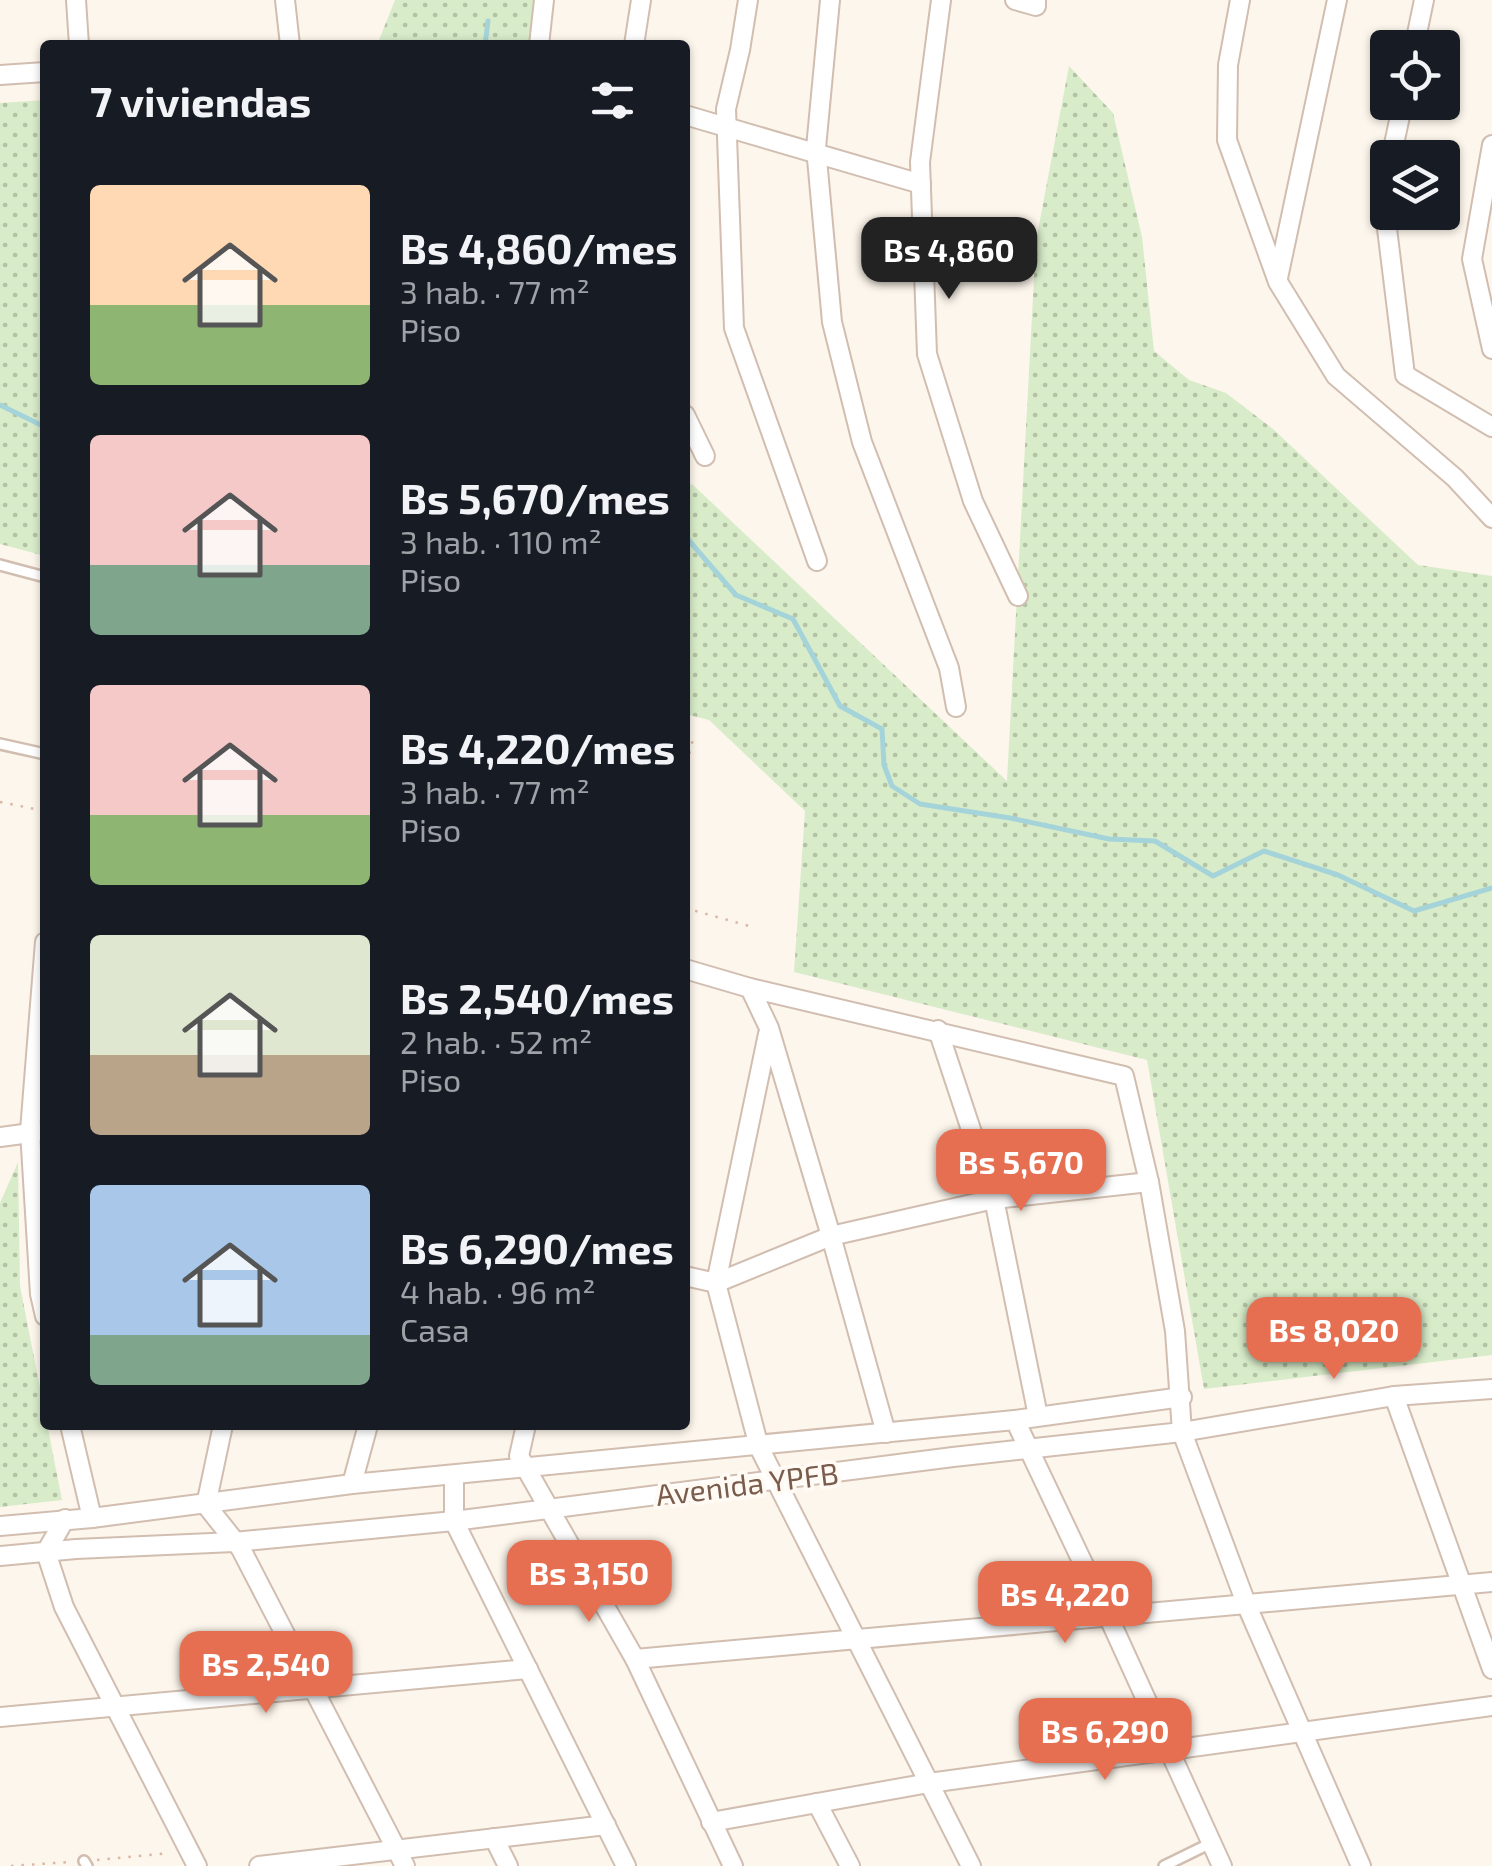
<!DOCTYPE html>
<html lang="es">
<meta charset="utf-8">
<style>
body{margin:0;font-family:"Exo 2",sans-serif;background:#242831;color:#f1f3f6;height:100vh;display:flex;flex-direction:column;font-size:38px;white-space:nowrap}
*{box-sizing:border-box;margin:0}
p{font-size:32px;color:#9ea1a6}
.icon{flex:none;width:55px;height:55px;fill:none;stroke:currentColor;stroke-width:2;stroke-linecap:round;stroke-linejoin:round}
.map{position:relative;flex:1;overflow:hidden}
.drawer{position:absolute;left:40px;top:40px;width:650px;height:1390px;display:flex;flex-direction:column;background:#171b24;border-radius:10px;box-shadow:0 2px 8px #0004}
.drawer>*{flex:none}
.tools{position:absolute;left:1370px;top:30px;display:grid;gap:20px}
.tools a{display:grid;place-items:center;width:90px;height:90px;border-radius:10px;background:#171b24;box-shadow:0 2px 8px #0004;font-size:50px}
.price{position:absolute;translate:-50% -85px;padding:0 22px;border-radius:20px;background:#e76f51;color:#fff;font-size:32px;line-height:65px;filter:drop-shadow(0 2px 5px #0008)}
.price::after{content:'';position:absolute;left:50%;top:60px;width:30px;height:22px;margin-left:-15px;background:inherit;clip-path:polygon(0 0,100% 0,50% 100%)}
.price.selected{background:#222;color:#fff}
ul{padding:0;list-style:none}
li{display:flex;align-items:center;gap:30px;height:250px;padding:0 50px}
li span{display:grid;place-items:center;flex:none;width:280px;height:200px;border-radius:10px;color:#555}
li>.icon{margin-inline-start:auto}
span .icon{width:120px;height:120px;fill:#fffc;stroke-width:1}
li b{font-size:42px}
h2{display:flex;justify-content:space-between;align-items:center;height:120px;padding:0 50px;font-size:42px}
.map>svg:first-child{display:block}
.grass{fill:url(#grass-dots)}
.lines{fill:none;stroke-linecap:round;stroke-linejoin:round}
.stream{stroke:#a5d3da;stroke-width:5}
.lane-casing{stroke:#d1beb0;stroke-width:14}
.street-casing{stroke:#d1beb0;stroke-width:22}
.path{stroke:#d9b8a5;stroke-width:2.5;stroke-dasharray:2.5 8;stroke-linecap:butt}
.lane{stroke:#fff;stroke-width:9}
.street{stroke:#fff;stroke-width:18}
.labels{text-anchor:middle;dominant-baseline:central;stroke-width:8;stroke-linejoin:round;paint-order:stroke}
.street-label{font-size:30px;fill:#7a5c4d;stroke:#fffaf3}
</style>
<div class="map">
<svg width="1492" height="1866" viewBox="0 0 1492 1866">
<defs>
<pattern id="grass-dots" width="8" height="8" patternUnits="userSpaceOnUse" patternTransform="scale(2.5)"><rect width="8" height="8" fill="#d8ecc9"/><path d="M2 2h.1M6 6h.1" fill="none" stroke="#b4c2a5" stroke-width="1.8" stroke-linecap="round"/></pattern>
</defs>
<rect width="100%" height="100%" fill="#fdf6ec"/>
<g class="grass">
<path d="M 395,0 L 539,0 L 533,45 L 377,45 Z"/>
<path d="M 1069,66 L 1113,113 L 1142,237 L 1154,351 L 1189,380 L 1226,393 L 1273,429 L 1418,565 L 1492,576 L 1492,1355 L 1204,1389 L 1147,1060 L 794,972 L 805,811 L 709,720 L 685,714 L 685,482 L 693,485 L 1007,781 L 1036,241 Z"/>
<path d="M 45,100 L 45,556 L 0,544 L 0,103 Z"/>
<path d="M 18,1162 L 20,1286 L 62,1500 L 0,1507 L 0,1203 Z"/>
</g>
<g class="lines">
<g class="stream">
<path d="M 485,45 L 488,21"/>
<path d="M 0,405 L 41,425 L 45,422"/>
<path d="M 685,536 L 736,595 L 793,619 L 840,706 L 882,729 L 884,765 L 892,786 L 920,804 L 1010,818 L 1109,839 L 1155,841 L 1213,876 L 1264,851 L 1338,875 L 1414,911 L 1492,888"/>
</g>
<g class="lane-casing">
<g id="lane">
<path d="M 0,565 L 45,577"/>
<path d="M 0,744 L 45,754"/>
<path d="M 84,1861 L 87,1866"/>
<path d="M 1164,1866 L 1211,1843"/>
</g>
</g>
<g class="street-casing">
<g id="street">
<path d="M 76,0 L 79,45"/>
<path d="M 285,0 L 290,45"/>
<path d="M 748,0 L 740,50 L 726,109 L 734,328 L 817,561"/>
<path d="M 830,0 L 816,148 L 832,322 L 862,442 L 949,668 L 956,707"/>
<path d="M 941,0 L 920,162 L 927,354 L 973,501 L 1018,596"/>
<path d="M 1015,0 L 1036,6 L 1036,0"/>
<path d="M 1240,0 L 1228,65 L 1227,140 L 1278,282 L 1336,376 L 1455,478 L 1492,518"/>
<path d="M 539,45 L 544,0"/>
<path d="M 634,45 L 641,0"/>
<path d="M 1414,48 L 1424,0"/>
<path d="M 0,75 L 45,72"/>
<path d="M 685,115 L 921,184"/>
<path d="M 1492,145 L 1472,259 L 1492,349"/>
<path d="M 1391,158 L 1403,102"/>
<path d="M 1388,176 L 1383,196 L 1405,375 L 1492,427"/>
<path d="M 1278,278 L 1337,0"/>
<path d="M 685,415 L 705,456"/>
<path d="M 45,942 L 30,1131 L 40,1294 L 45,1316"/>
<path d="M 685,969 L 750,988 L 1124,1076 L 1149,1182 L 1175,1331 L 1182,1432 L 1247,1606 L 1361,1866"/>
<path d="M 750,988 L 769,1028 L 831,1236 L 886,1433"/>
<path d="M 938,1030 L 994,1199 L 1038,1416"/>
<path d="M 0,1137 L 45,1131"/>
<path d="M 685,1276 L 716,1283 L 759,1447 L 971,1866"/>
<path d="M 716,1283 L 831,1236 L 994,1199 L 1149,1182"/>
<path d="M 716,1283 L 768,1034"/>
<path d="M 1394,1396 L 1492,1669"/>
<path d="M 1015,1420 L 1109,1618 L 1222,1866"/>
<path d="M 70,1425 L 92,1518"/>
<path d="M 223,1425 L 206,1505 L 241,1549 L 405,1866"/>
<path d="M 526,1425 L 519,1456 L 635,1659 L 733,1866"/>
<path d="M 454,1475 L 454,1521 L 626,1866"/>
<path d="M 352,1484 L 368,1425"/>
<path d="M 65,1519 L 46,1552 L 64,1607 L 197,1866"/>
<path d="M 0,1526 L 92,1518 L 352,1484 L 1015,1420 L 1182,1397"/>
<path d="M 0,1556 L 76,1549 L 234,1542 L 454,1521 L 953,1457 L 1182,1432 L 1394,1396 L 1492,1389"/>
<path d="M 635,1659 L 1492,1582"/>
<path d="M 0,1717 L 528,1669"/>
<path d="M 817,1803 L 850,1866"/>
<path d="M 711,1822 L 929,1783 L 1492,1706"/>
<path d="M 494,1838 L 508,1866"/>
<path d="M 259,1866 L 606,1825"/>
</g>
</g>
<g class="path">
<path d="M 685,737 L 693,739 L 685,771"/>
<path d="M 0,802 L 45,811"/>
<path d="M 685,908 L 749,926"/>
<path d="M 97,1860 L 169,1853"/>
<path d="M 11,1866 L 69,1862"/>
</g>
<use href="#lane" class="lane"/>
<use href="#street" class="street"/>
</g>
<g class="labels">
<g class="street-label">
<text transform="translate(747 1483) rotate(-7)">Avenida YPFB</text>
</g>
</g>
</svg>
<div class="tools">
<a><svg class="icon" aria-label="locate" viewBox="0 0 24 24"><circle cx="12" cy="12" r="6"/><path d="M12 2v4M12 18v4M2 12h4M18 12h4"/></svg></a>
<a><svg class="icon" aria-label="layers" viewBox="0 0 24 24"><path d="M12 4l9 5-9 5-9-5zM3 14l9 5 9-5"/></svg></a>
</div>
<b class="price selected" style="left:949px;top:302px">Bs 4,860</b>
<b class="price" style="left:1021px;top:1214px">Bs 5,670</b>
<b class="price" style="left:1334px;top:1382px">Bs 8,020</b>
<b class="price" style="left:589px;top:1625px">Bs 3,150</b>
<b class="price" style="left:1065px;top:1646px">Bs 4,220</b>
<b class="price" style="left:266px;top:1716px">Bs 2,540</b>
<b class="price" style="left:1105px;top:1783px">Bs 6,290</b>
<section class="drawer">
<h2>7 viviendas<svg class="icon" aria-label="filters" viewBox="0 0 24 24"><path d="M4 7h16M4 17h16"/><circle cx="9" cy="7" r="2"/><circle cx="15" cy="17" r="2"/></svg></h2>
<ul>
<li><span style="background:linear-gradient(#ffd9b3 60%,#8fb573 0)"><svg class="icon" aria-label="home" viewBox="0 0 24 24"><path d="M3 11l9-7 9 7M6 9v11h12V9"/></svg></span><div><b>Bs 4,860/mes</b><p>3 hab. · 77 m²</p><p>Piso</p></div></li>
<li><span style="background:linear-gradient(#f6c9c9 65%,#7fa58c 0)"><svg class="icon" aria-label="home" viewBox="0 0 24 24"><path d="M3 11l9-7 9 7M6 9v11h12V9"/></svg></span><div><b>Bs 5,670/mes</b><p>3 hab. · 110 m²</p><p>Piso</p></div></li>
<li><span style="background:linear-gradient(#f6c9c9 65%,#8fb573 0)"><svg class="icon" aria-label="home" viewBox="0 0 24 24"><path d="M3 11l9-7 9 7M6 9v11h12V9"/></svg></span><div><b>Bs 4,220/mes</b><p>3 hab. · 77 m²</p><p>Piso</p></div></li>
<li><span style="background:linear-gradient(#dfe7d0 60%,#b9a48a 0)"><svg class="icon" aria-label="home" viewBox="0 0 24 24"><path d="M3 11l9-7 9 7M6 9v11h12V9"/></svg></span><div><b>Bs 2,540/mes</b><p>2 hab. · 52 m²</p><p>Piso</p></div></li>
<li><span style="background:linear-gradient(#a9c7e8 75%,#7fa58c 0)"><svg class="icon" aria-label="home" viewBox="0 0 24 24"><path d="M3 11l9-7 9 7M6 9v11h12V9"/></svg></span><div><b>Bs 6,290/mes</b><p>4 hab. · 96 m²</p><p>Casa</p></div></li>
</ul>
</section>
</div>
